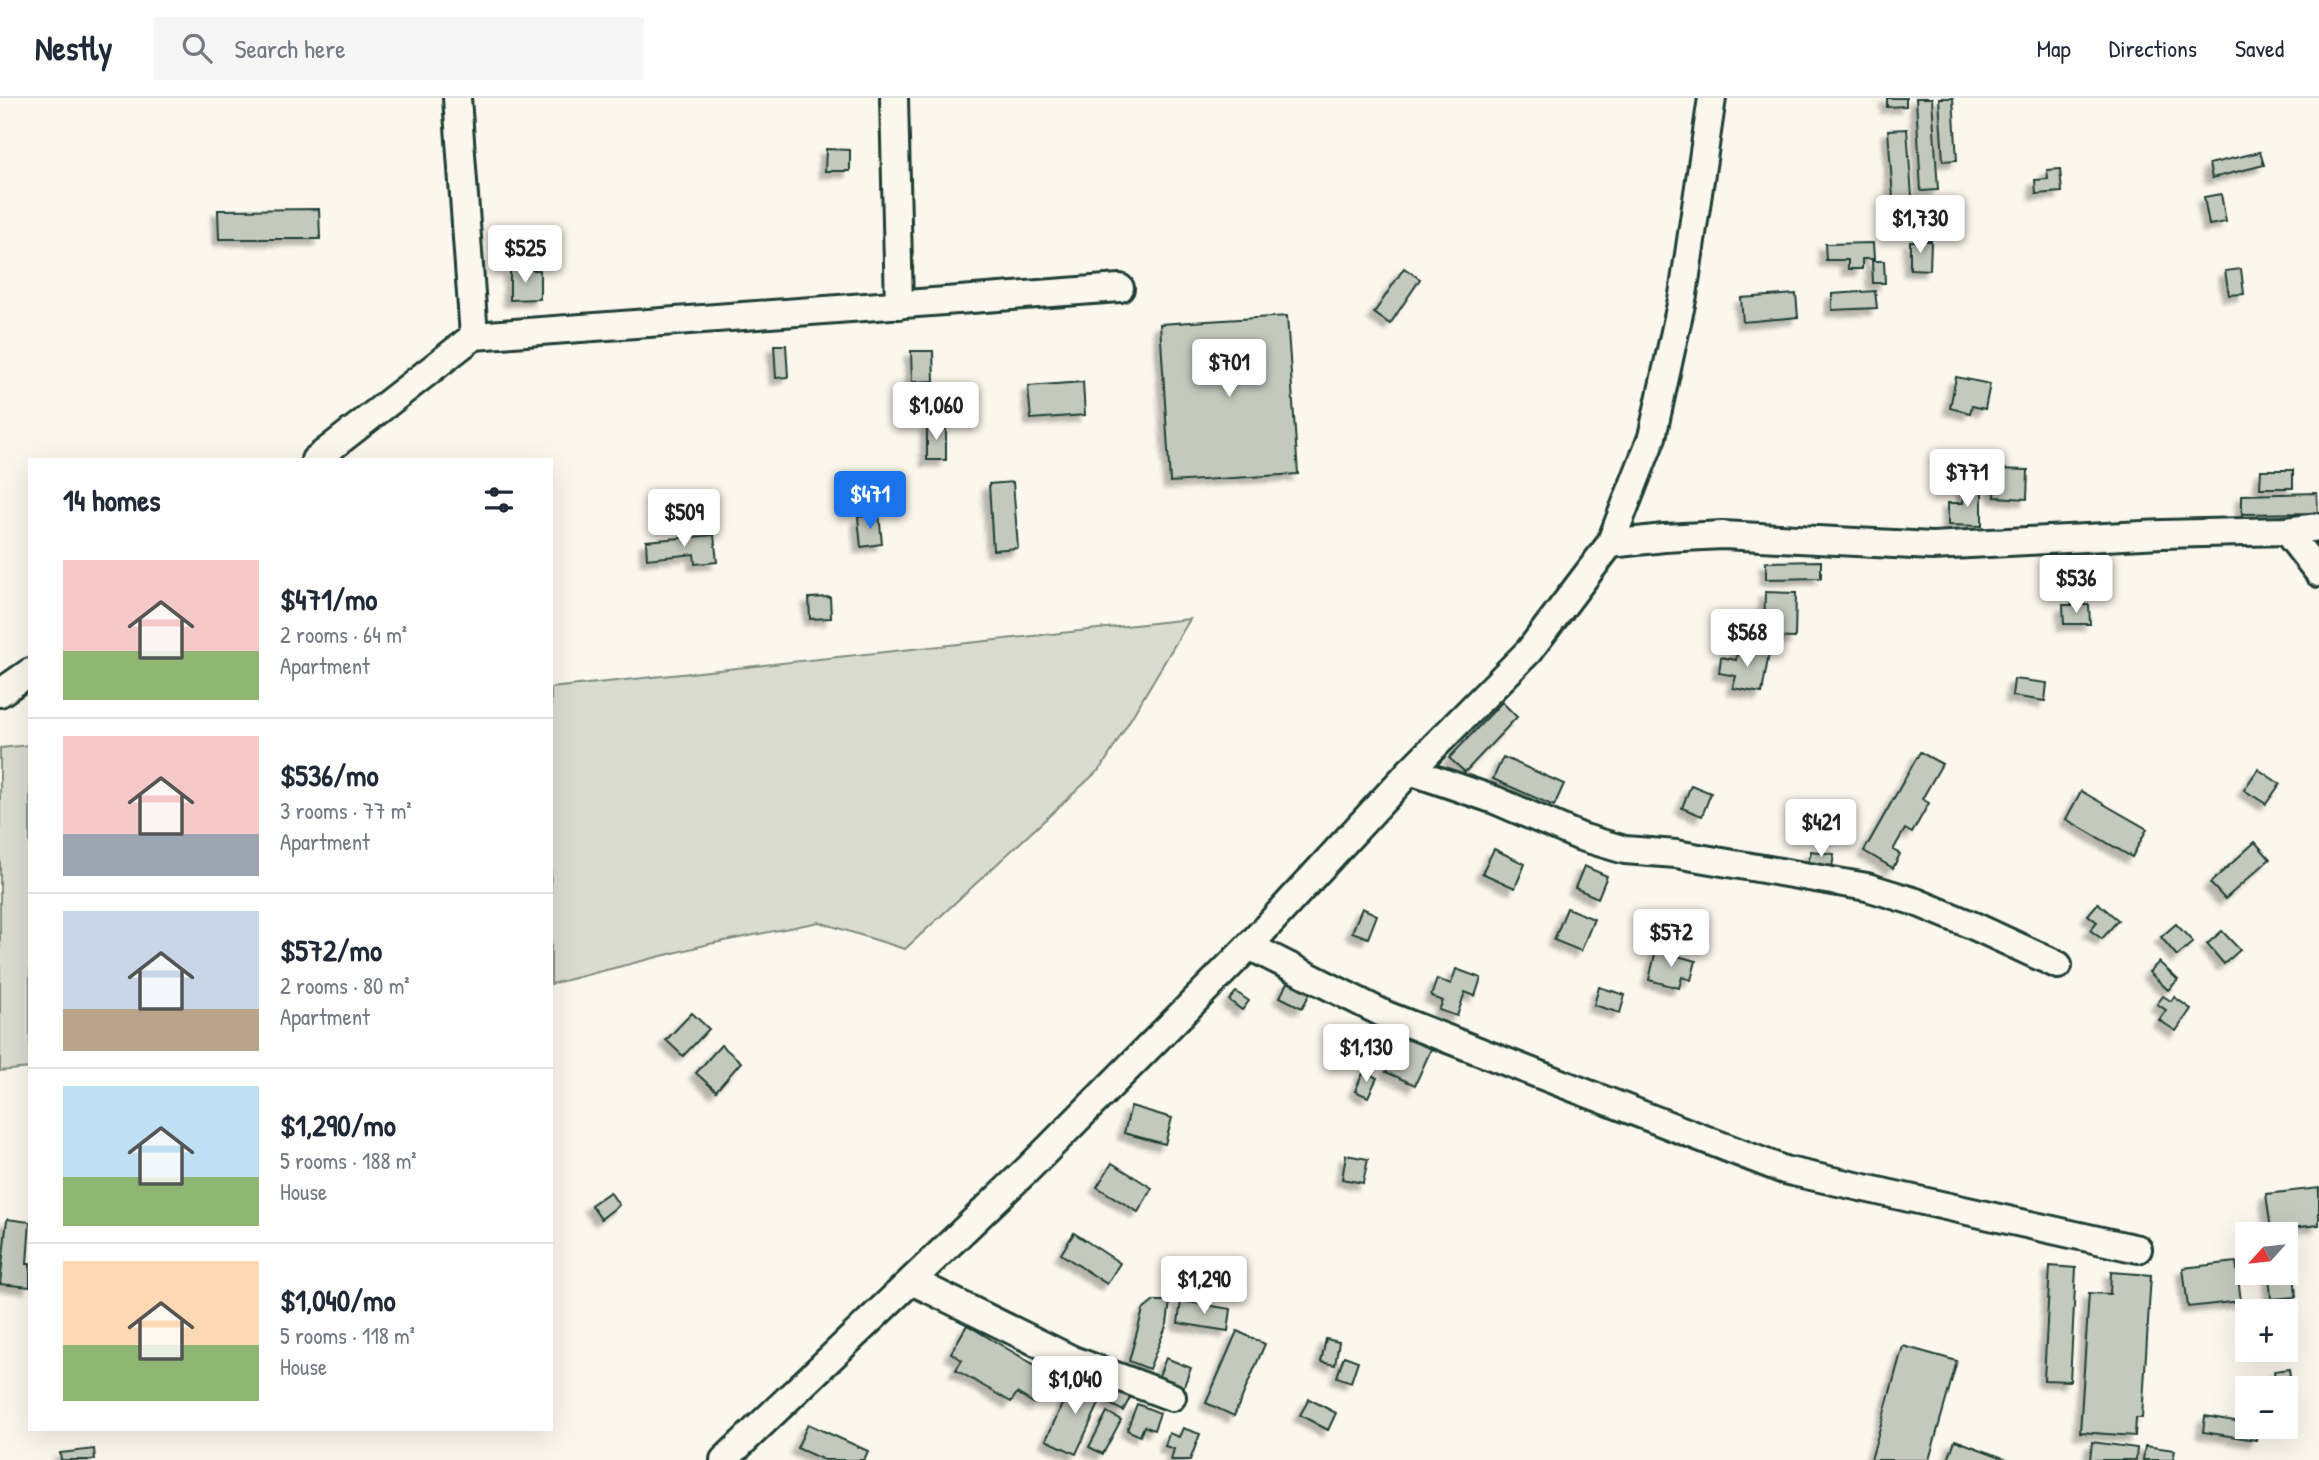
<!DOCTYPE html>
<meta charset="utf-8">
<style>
body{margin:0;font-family:"Patrick Hand",sans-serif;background:#f6f6f7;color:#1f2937;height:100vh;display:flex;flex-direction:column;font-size:26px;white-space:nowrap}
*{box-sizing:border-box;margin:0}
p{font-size:23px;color:#747a83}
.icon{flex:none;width:38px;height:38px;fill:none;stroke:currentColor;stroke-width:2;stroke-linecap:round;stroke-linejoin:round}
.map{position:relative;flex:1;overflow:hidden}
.side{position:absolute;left:28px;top:360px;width:525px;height:973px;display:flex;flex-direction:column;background:#fff;border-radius:0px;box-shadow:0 7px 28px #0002}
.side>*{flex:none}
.needle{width:46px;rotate:243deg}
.fabs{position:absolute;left:2235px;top:1124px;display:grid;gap:14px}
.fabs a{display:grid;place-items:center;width:63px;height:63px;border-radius:0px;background:#fff;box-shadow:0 7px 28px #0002;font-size:35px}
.price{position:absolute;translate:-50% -60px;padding:0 16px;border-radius:7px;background:#fff;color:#222;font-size:23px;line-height:46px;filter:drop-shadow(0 2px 4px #0008)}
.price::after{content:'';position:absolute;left:50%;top:42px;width:21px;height:16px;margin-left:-10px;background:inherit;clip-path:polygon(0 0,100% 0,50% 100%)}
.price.active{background:#1a73e8;color:#fff}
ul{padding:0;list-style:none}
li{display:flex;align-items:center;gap:21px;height:175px;padding:0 35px}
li+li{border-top:2px solid #e0e1e3}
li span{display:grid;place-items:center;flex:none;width:196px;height:140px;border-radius:0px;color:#555}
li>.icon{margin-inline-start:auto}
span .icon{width:84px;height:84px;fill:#fffc;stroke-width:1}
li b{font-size:30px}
h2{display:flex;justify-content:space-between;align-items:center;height:84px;padding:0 35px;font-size:30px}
header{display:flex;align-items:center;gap:42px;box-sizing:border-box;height:98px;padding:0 35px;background:#fff;border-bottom:2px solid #e0e1e3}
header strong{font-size:33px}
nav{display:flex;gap:38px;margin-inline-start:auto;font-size:24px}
.search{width:490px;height:63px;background:#f6f6f7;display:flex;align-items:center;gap:18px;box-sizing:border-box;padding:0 24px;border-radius:0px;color:#747a83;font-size:26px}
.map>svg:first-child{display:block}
.green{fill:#dbdcd1;stroke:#7d8c82;stroke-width:2}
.building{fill:#c4c9be;stroke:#1f3d34;stroke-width:2;filter:url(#shadow)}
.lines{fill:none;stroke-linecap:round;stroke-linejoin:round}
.minor-casing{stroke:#1f3d34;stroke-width:32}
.minor{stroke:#fbf7ec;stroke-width:26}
</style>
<header>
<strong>Nestly</strong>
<div class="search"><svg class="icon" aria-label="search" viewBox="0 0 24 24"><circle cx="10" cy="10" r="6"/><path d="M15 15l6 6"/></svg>Search here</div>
<nav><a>Map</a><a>Directions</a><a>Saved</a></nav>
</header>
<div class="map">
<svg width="2319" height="1362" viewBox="0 0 2319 1362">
<defs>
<filter id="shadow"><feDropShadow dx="-6" dy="6" stdDeviation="2" flood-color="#0004"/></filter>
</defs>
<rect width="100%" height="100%" fill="#fbf7ec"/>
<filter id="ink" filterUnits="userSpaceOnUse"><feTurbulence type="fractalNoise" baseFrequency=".0143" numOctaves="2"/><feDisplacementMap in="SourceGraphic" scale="14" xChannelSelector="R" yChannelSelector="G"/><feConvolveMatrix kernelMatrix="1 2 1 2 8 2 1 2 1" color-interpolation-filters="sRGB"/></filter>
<g filter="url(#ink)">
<g class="green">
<path d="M 1190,521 L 1102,669 L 905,851 L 819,824 L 709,846 L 551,886 L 551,590 Z"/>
<path d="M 30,647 L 30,970 L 0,973 L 0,650 Z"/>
</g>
<g class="building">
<path d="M 1887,0 L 1906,0 L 1906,8 L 1887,9 Z"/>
<path d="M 1916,0 L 1932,0 L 1938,92 L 1921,93 Z"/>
<path d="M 1939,0 L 1953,0 L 1957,62 L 1943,63 Z"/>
<path d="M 1907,31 L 1913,112 L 1894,113 L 1888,32 Z"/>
<path d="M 826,51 L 850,52 L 850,73 L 825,73 Z"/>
<path d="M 2260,54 L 2264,67 L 2212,80 L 2209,66 Z"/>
<path d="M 2060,71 L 2062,94 L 2036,96 L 2035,82 L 2048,81 L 2047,72 Z"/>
<path d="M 2221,96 L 2226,124 L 2209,127 L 2204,99 Z"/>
<path d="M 319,111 L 320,141 L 219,141 L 218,112 Z"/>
<path d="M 1910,143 L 1931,143 L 1930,172 L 1910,171 Z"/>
<path d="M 1873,145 L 1874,161 L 1862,161 L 1862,171 L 1848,171 L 1848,162 L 1826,162 L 1825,146 Z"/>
<path d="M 1872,163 L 1884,163 L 1885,185 L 1873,185 Z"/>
<path d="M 1404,170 L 1420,181 L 1390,226 L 1374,215 Z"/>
<path d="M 2241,171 L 2244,196 L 2229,197 L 2225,173 Z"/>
<path d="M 510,172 L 540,172 L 540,201 L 510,202 Z"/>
<path d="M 1875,193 L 1877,210 L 1832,212 L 1832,196 Z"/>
<path d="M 1796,196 L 1798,219 L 1743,224 L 1741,200 Z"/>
<path d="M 1287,218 L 1298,376 L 1170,384 L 1160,226 Z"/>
<path d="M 774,247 L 786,247 L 788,279 L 776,280 Z"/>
<path d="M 911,253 L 933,253 L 934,283 L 912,284 Z"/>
<path d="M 1956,279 L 1990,286 L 1985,311 L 1972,308 L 1970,315 L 1950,310 Z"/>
<path d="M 1083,284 L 1085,317 L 1031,321 L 1028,288 Z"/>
<rect x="927" y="327" width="19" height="35"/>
<path d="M 1996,371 L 2028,372 L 2027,401 L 1995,399 Z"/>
<path d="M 2261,372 L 2293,372 L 2293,390 L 2260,390 Z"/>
<path d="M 1013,384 L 1018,450 L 993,452 L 989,386 Z"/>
<path d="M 1963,389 L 1982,389 L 1982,428 L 1948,427 L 1948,405 L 1963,405 Z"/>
<path d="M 2317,395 L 2318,415 L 2242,416 L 2242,397 Z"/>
<path d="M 879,416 L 882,446 L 861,449 L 858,419 Z"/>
<path d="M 714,437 L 717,464 L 695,466 L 694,456 L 647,461 L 646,443 Z"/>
<path d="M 1821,463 L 1821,480 L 1766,481 L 1766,464 Z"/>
<path d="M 1765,494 L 1796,495 L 1795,540 L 1764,539 Z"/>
<path d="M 830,499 L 831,520 L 810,521 L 809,500 Z"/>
<path d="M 2063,507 L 2089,507 L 2090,526 L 2064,526 Z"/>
<path d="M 1738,549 L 1769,555 L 1762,595 L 1733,590 L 1736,578 L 1719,575 L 1721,559 L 1736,562 Z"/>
<path d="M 2014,581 L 2047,585 L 2045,603 L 2012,598 Z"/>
<path d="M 1502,604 L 1517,619 L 1465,674 L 1449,660 Z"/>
<path d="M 1920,654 L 1942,666 L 1922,701 L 1929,705 L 1912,735 L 1905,731 L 1893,752 L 1900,756 L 1893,770 L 1864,753 Z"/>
<path d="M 1503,659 L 1564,686 L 1554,708 L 1493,681 Z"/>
<path d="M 2258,671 L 2280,686 L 2266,706 L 2244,692 Z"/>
<path d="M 1691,687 L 1711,695 L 1702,718 L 1682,710 Z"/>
<path d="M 2081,693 L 2147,731 L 2132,759 L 2066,721 Z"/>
<path d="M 2255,744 L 2270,761 L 2225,801 L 2210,785 Z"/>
<path d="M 1494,751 L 1525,766 L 1515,790 L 1482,775 Z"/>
<path d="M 1811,753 L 1834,756 L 1832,770 L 1808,766 Z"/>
<path d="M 1584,768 L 1607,778 L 1598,800 L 1575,790 Z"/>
<path d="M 2098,805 L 2118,822 L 2102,841 L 2090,832 L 2097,824 L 2088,817 Z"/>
<path d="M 1362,810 L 1377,817 L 1368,840 L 1352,834 Z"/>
<path d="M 1567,810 L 1594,821 L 1581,853 L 1554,842 Z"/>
<path d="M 2176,826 L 2193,844 L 2177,858 L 2161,839 Z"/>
<path d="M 2222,833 L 2240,852 L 2224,866 L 2207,846 Z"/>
<path d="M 1656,852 L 1696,863 L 1691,882 L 1682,879 L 1679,890 L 1649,882 Z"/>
<path d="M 2159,864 L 2178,882 L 2168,892 L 2149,874 Z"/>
<path d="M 1456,871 L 1481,880 L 1475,898 L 1465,894 L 1457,918 L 1439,912 L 1443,903 L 1431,898 L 1437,881 L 1451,886 Z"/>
<path d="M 1288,883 L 1311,894 L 1302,910 L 1280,899 Z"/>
<path d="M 1599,889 L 1625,897 L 1620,915 L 1594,907 Z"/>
<path d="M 1236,894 L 1249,903 L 1242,912 L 1229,902 Z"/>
<path d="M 2163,898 L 2171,903 L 2174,899 L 2191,911 L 2176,933 L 2159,922 L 2166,912 L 2157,906 Z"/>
<path d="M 692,915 L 709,931 L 683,958 L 666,942 Z"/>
<path d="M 1381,926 L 1396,933 L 1380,968 L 1365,961 Z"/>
<path d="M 1404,934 L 1433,947 L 1415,987 L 1386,974 Z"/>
<path d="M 721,947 L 741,964 L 716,993 L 696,975 Z"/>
<path d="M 1364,973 L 1377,980 L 1368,999 L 1355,993 Z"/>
<path d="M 1131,1008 L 1172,1020 L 1165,1046 L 1124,1035 Z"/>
<path d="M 1346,1057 L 1368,1061 L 1363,1085 L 1342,1081 Z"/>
<path d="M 1112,1065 L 1152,1090 L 1138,1114 L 1097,1089 Z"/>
<path d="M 2319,1090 L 2319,1127 L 2271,1132 L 2266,1096 Z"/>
<path d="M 610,1094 L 619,1107 L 601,1121 L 591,1107 Z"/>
<path d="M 7,1121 L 30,1124 L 27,1166 L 30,1166 L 30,1189 L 0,1186 Z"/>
<path d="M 1074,1135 L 1120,1165 L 1107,1186 L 1061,1156 Z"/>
<path d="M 2286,1158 L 2293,1158 L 2296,1199 L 2271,1201 L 2269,1174 L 2286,1174 Z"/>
<path d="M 2236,1164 L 2241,1203 L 2188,1209 L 2183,1170 Z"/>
<path d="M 2050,1168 L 2076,1170 L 2070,1283 L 2044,1282 Z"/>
<path d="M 2111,1174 L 2151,1177 L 2142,1320 L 2136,1320 L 2135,1338 L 2080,1334 L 2089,1195 L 2110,1196 Z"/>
<path d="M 1154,1203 L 1170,1203 L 1167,1226 L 1149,1271 L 1129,1263 L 1143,1212 Z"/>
<path d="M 1181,1203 L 1231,1211 L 1228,1233 L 1178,1225 Z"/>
<path d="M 967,1227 L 1052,1277 L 1035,1306 L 1017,1295 L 1011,1304 L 956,1272 L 962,1262 L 951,1255 Z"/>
<path d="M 1237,1233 L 1265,1246 L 1234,1318 L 1206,1305 Z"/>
<path d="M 1326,1241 L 1339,1244 L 1335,1267 L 1321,1264 Z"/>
<path d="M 1903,1248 L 1957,1263 L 1929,1362 L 1871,1362 Z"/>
<path d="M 1344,1258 L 1358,1263 L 1351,1284 L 1337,1279 Z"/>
<path d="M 1166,1260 L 1191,1270 L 1182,1293 L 1157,1283 Z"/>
<path d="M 2289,1271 L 2292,1294 L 2286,1295 L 2286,1290 L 2276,1290 L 2274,1273 Z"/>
<path d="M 1074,1280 L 1104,1295 L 1076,1356 L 1046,1342 Z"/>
<path d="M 1115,1290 L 1131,1298 L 1123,1313 L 1108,1305 Z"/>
<path d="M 1309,1301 L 1336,1315 L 1328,1332 L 1300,1317 Z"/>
<path d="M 2286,1302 L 2290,1302 L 2290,1330 L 2275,1330 L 2286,1328 Z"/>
<path d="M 1137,1306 L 1160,1315 L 1154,1332 L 1144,1328 L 1140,1338 L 1127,1332 Z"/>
<path d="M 1107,1314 L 1121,1322 L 1103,1356 L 1089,1349 Z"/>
<path d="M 2205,1318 L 2247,1325 L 2247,1328 L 2258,1328 L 2256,1342 L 2203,1334 Z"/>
<path d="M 808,1326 L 868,1353 L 864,1362 L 824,1362 L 797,1350 Z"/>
<path d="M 1183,1330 L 1200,1336 L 1190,1362 L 1171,1362 L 1174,1351 L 1165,1348 L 1169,1335 L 1179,1339 Z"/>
<path d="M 1955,1342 L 2009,1362 L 1948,1362 Z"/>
<path d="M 2092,1344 L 2137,1350 L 2136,1362 L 2090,1362 Z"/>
<path d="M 2145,1348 L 2175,1352 L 2173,1362 L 2143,1362 Z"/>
<path d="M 94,1351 L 95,1362 L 61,1362 L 60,1355 Z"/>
</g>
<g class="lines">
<g class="minor-casing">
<g id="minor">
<path d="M 894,0 L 899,207"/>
<path d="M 474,238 L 1120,190"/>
<path d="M 315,362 L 474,238 L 457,0"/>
<path d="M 2286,433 L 2319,475"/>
<path d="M 1610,446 L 1664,440 L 1723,437 L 1932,448 L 2162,436 L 2286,433 L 2319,429"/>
<path d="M 0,595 L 30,574"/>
<path d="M 1410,673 L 1495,702 L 1581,739 L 1625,752 L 1676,756 L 1867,789 L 1916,804 L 1974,828 L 2058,867"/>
<path d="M 1249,848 L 1386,917 L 1784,1072 L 2138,1151"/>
<path d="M 912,1183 L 1073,1262 L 1172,1299"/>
<path d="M 724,1362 L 1029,1070 L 1249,848 L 1410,673 L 1529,553 L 1610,446 L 1652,339 L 1683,197 L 1712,0"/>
</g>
</g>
<use href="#minor" class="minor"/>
</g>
</g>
</svg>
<div class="fabs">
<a><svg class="needle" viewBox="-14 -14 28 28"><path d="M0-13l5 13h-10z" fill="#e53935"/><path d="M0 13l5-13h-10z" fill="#747a83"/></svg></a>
<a>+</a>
<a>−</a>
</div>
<b class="price" style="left:1920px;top:157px">$1,730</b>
<b class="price" style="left:525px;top:187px">$525</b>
<b class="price" style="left:1229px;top:301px">$701</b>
<b class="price" style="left:936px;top:344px">$1,060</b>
<b class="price" style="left:1967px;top:411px">$771</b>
<b class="price active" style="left:870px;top:433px">$471</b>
<b class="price" style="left:684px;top:451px">$509</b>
<b class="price" style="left:2076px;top:517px">$536</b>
<b class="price" style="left:1747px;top:571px">$568</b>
<b class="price" style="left:1821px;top:761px">$421</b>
<b class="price" style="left:1671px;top:871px">$572</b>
<b class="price" style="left:1366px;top:986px">$1,130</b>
<b class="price" style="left:1204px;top:1218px">$1,290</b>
<b class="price" style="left:1075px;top:1318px">$1,040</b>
<section class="side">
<h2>14 homes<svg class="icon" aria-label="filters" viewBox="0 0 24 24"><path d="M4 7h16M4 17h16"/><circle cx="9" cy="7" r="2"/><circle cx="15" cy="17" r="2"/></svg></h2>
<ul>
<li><span style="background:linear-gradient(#f6c9c9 65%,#8fb573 0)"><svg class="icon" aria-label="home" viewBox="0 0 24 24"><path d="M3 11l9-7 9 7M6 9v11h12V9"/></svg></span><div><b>$471/mo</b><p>2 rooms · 64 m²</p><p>Apartment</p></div></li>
<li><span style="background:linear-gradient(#f6c9c9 70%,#9aa5b1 0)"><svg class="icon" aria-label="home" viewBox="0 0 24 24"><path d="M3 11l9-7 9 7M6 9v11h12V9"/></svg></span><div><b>$536/mo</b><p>3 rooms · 77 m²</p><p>Apartment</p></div></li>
<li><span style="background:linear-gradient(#c9d6e8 70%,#b9a48a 0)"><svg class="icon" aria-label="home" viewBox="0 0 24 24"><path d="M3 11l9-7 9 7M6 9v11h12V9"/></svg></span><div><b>$572/mo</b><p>2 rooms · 80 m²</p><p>Apartment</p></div></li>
<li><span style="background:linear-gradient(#bfe0f5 65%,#8fb573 0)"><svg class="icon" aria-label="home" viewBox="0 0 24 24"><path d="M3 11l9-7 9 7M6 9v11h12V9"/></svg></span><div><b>$1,290/mo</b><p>5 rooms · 188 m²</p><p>House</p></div></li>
<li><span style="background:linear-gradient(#ffd9b3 60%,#8fb573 0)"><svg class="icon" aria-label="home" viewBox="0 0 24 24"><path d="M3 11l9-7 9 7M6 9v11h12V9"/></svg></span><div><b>$1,040/mo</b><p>5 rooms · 118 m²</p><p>House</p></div></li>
</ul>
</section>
</div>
